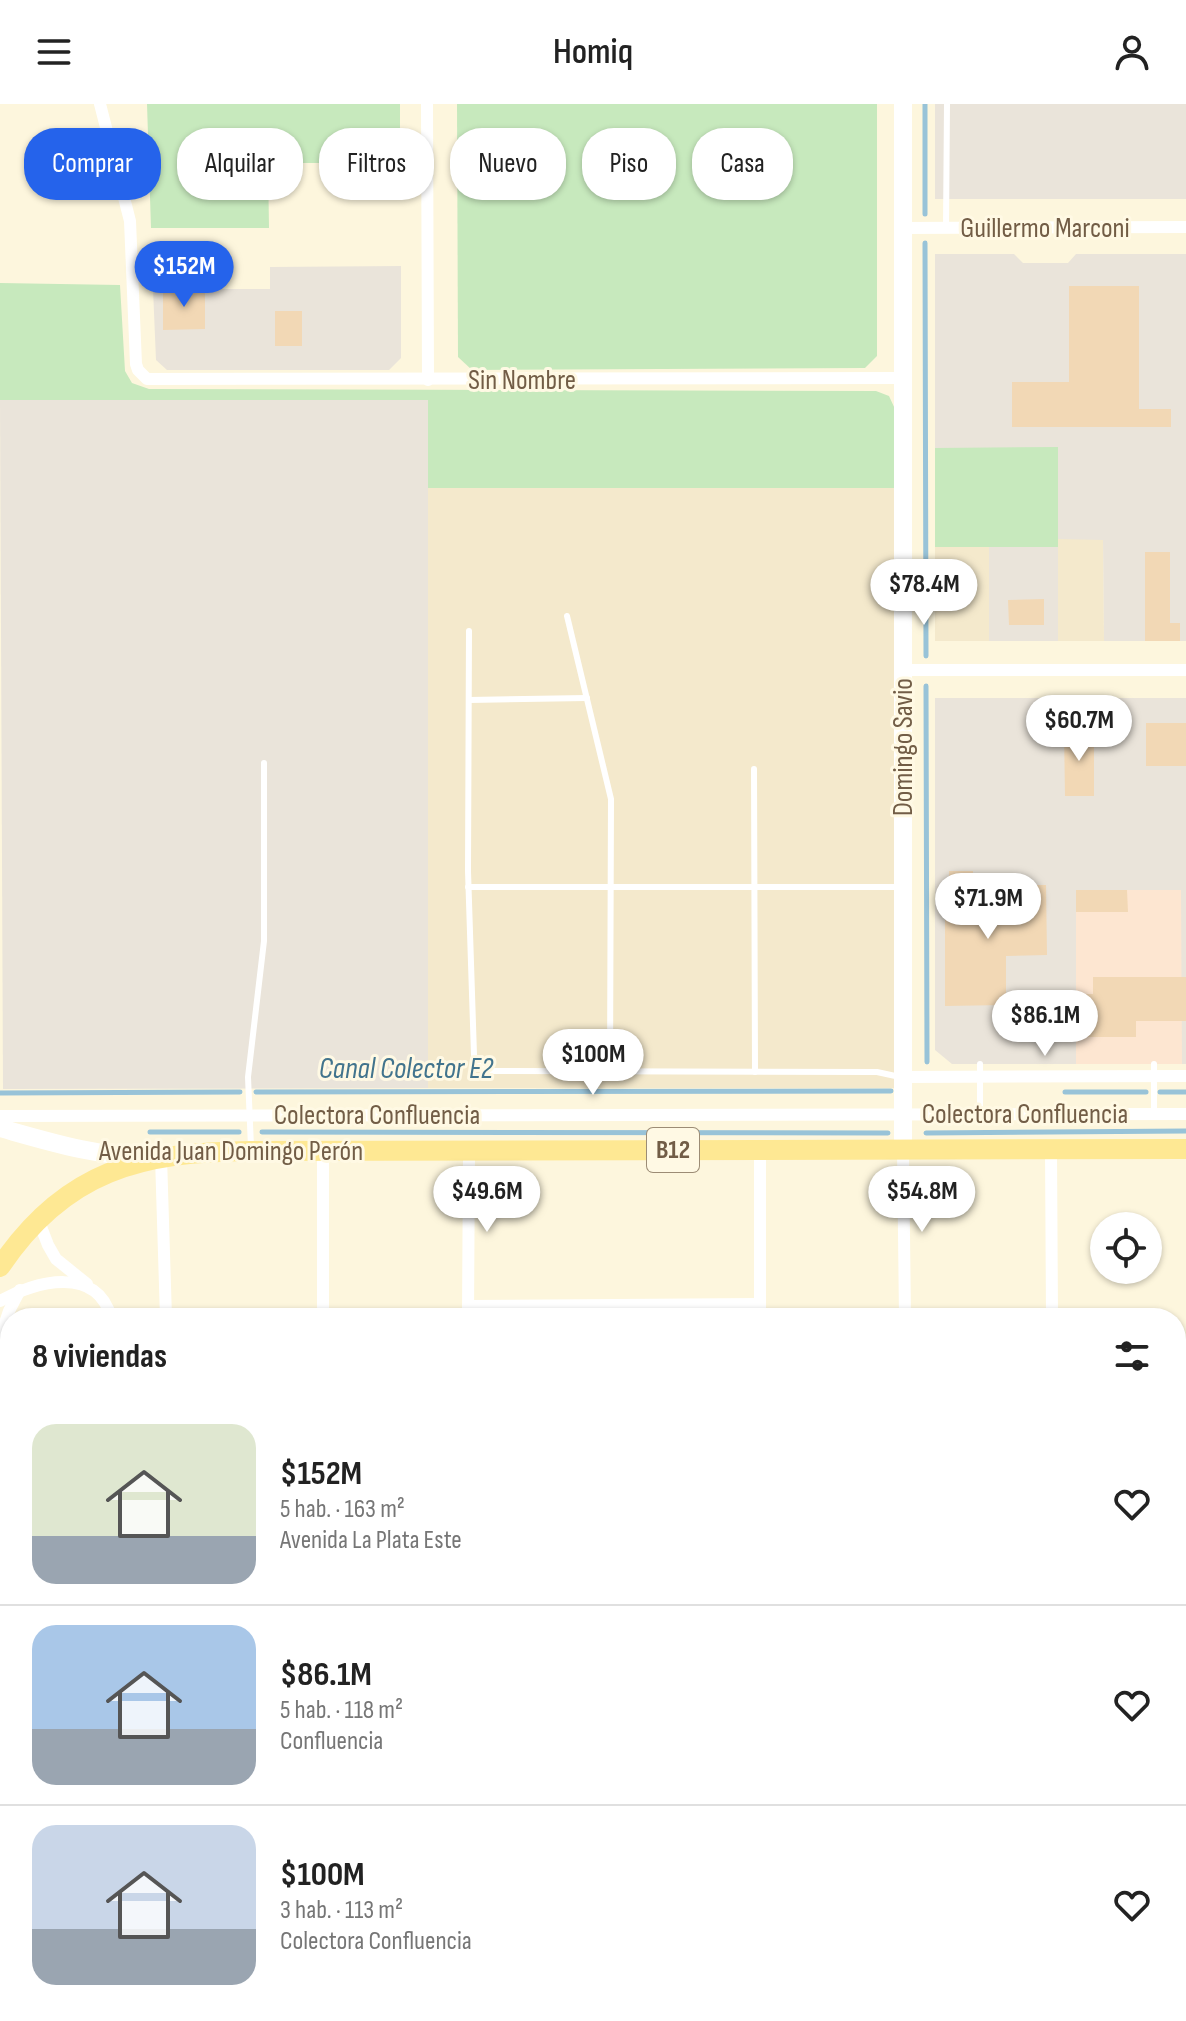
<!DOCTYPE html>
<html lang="es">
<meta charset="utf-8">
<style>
body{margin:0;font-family:"Sofia Sans Condensed",sans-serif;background:#f2f2f2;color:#222;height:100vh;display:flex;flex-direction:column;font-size:30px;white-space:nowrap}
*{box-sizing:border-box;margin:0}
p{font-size:26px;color:#767676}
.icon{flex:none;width:44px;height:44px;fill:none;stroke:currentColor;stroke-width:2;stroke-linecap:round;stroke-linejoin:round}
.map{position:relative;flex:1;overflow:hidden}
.side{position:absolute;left:0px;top:1204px;width:1186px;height:714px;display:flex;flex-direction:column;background:#fff;border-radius:32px 32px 0 0;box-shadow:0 2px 6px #0004}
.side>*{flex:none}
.banner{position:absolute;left:24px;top:24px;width:1138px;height:72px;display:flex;gap:16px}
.buttons{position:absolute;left:1090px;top:1108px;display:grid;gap:16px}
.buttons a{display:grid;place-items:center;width:72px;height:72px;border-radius:50%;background:#fff;box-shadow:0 2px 6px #0004;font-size:40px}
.price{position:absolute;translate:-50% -68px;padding:0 18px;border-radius:28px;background:#fff;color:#222;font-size:26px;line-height:52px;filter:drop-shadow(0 2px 4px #0008)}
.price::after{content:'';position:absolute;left:50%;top:48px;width:24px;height:18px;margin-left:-12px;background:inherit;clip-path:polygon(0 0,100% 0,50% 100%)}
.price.selected{background:#2563eb;color:#fff}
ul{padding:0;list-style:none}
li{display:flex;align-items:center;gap:24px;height:200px;padding:0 32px}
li+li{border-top:2px solid #e0e0e0}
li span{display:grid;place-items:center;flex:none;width:224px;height:160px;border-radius:24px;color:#555}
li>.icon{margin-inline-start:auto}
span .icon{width:96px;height:96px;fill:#fffc;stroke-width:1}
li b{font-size:34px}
h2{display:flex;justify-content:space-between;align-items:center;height:96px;padding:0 32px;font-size:34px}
.chip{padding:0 28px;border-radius:32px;background:#fff;box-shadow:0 2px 6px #0004;font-size:28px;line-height:72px}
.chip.selected{background:#2563eb;color:#fff}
header{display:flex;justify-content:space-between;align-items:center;height:104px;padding:0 32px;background:#fff;font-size:36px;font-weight:600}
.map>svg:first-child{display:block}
.residential{fill:#f4e9cc}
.commercial{fill:#fde6d1}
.industrial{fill:#eae4da}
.education{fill:#f2dbf8}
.green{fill:#c7e9bd}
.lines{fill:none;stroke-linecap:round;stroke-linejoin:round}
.stream{stroke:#98c3d8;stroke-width:5}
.building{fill:#f2d8b5}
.lane{stroke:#fff;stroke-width:6}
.street{stroke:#fff;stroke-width:12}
.secondary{stroke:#fff;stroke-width:18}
.primary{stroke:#fee893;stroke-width:20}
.labels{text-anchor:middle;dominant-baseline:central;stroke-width:6;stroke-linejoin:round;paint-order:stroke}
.shield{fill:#fff9e4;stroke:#9c8c75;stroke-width:2}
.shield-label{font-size:26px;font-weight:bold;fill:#725d46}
.street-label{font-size:28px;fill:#725d46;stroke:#fff9e4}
.water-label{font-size:30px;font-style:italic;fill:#42748d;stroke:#fff9e4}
</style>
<header><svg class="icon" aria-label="menu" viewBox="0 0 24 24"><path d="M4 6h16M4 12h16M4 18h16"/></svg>Homiq<svg class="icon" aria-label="person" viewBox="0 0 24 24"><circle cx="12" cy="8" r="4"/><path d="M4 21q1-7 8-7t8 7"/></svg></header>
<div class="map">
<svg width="1186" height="1917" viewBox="0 0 1186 1917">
<rect width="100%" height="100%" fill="#fdf6dd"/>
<g class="residential">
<path d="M 428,384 L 896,384 L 895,984 L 428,984 Z"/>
<path d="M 1058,435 L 1103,435 L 1104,537 L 1058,537 Z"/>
<rect x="935" y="443" width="54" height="94"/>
</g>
<rect class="commercial" x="1076" y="786" width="106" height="174"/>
<g class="industrial">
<rect x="935" y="0" width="251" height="95"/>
<path d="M 935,150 L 1014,150 L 1023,159 L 1068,159 L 1076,150 L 1186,150 L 1186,537 L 1104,537 L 1103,436 L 1058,435 L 1057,344 L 935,344 Z"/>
<path d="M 401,162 L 401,254 L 389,266 L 167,266 L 156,256 L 153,185 L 270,185 L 270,163 Z"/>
<path d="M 0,296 L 428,296 L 428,984 L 3,985 Z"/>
<rect x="989" y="443" width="69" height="94"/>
<path d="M 935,594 L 1186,594 L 1186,960 L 1182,960 L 1181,786 L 1076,786 L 1076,960 L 952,960 L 935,946 Z"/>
</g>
<rect class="education" x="16" y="1908" width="97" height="9"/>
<g class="green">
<path d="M 147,0 L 400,0 L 400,59 L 268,59 L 269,124 L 151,124 Z"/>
<path d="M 457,0 L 877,0 L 877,252 L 865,264 L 472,266 L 458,253 Z"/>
<path d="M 0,179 L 120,181 L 125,267 L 132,279 L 149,285 L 876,287 L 889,292 L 895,305 L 896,384 L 428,384 L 428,296 L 0,296 Z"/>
<path d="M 1058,343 L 1058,443 L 935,443 L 935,344 Z"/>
<path d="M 748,1207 L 748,1214 L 477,1214 L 477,1209 Z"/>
</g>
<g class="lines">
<g class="stream">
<path d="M 925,0 L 925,110"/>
<path d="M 925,139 L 926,552"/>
<path d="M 926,582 L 927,958"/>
<path d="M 256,988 L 891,987"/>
<path d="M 1065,988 L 1146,988"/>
<path d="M 1160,988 L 1186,988"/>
<path d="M 0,989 L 240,988"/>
<path d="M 150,1028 L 239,1028"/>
<path d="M 262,1028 L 888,1029"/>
<path d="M 926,1029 L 1186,1027"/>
</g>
</g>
<g class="building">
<path d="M 1069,182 L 1139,182 L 1139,305 L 1171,305 L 1171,323 L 1012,323 L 1012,278 L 1069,278 Z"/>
<path d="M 163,185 L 205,185 L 205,225 L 163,226 Z"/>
<rect x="275" y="207" width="27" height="35"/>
<path d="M 1145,448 L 1170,448 L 1170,519 L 1180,519 L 1180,537 L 1145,537 Z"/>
<path d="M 1044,495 L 1044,521 L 1009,521 L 1008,496 Z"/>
<rect x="1146" y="619" width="40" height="43"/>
<path d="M 1064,627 L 1094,627 L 1094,692 L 1065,692 Z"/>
<path d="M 949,767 L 973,767 L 973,798 L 1024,798 L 1024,781 L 1046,781 L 1047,851 L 1006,852 L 1006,901 L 945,902 L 945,798 L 950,798 Z"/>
<path d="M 1076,786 L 1127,786 L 1128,808 L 1076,808 Z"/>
<path d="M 1093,873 L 1186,873 L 1186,917 L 1136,917 L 1136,933 L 1076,933 L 1076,890 L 1093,890 Z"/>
</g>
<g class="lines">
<g class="lane">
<path d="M 946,124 L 947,0"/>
<path d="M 567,512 L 611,695 L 610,968"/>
<path d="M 469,527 L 468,767 L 474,951 C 477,962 484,967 495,967 L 877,968 L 900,973"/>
<path d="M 469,596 L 587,594"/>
<path d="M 754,665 L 755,968"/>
<path d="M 468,783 L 901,783"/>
<path d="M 980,960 L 980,1010"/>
<path d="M 1154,960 L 1154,1008"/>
<path d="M 251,1043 L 248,973 L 264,837 L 264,659"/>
</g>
<g class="street">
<path d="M 100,0 L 130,117 L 136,260 L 138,266 L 147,275 L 903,274"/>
<path d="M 427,0 L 428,276"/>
<path d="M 903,124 L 1186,123"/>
<path d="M 903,566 L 1186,566"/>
<path d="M 903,973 L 1186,972"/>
<path d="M 0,1012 L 1186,1010"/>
<path d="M 903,1045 L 905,1214"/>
<path d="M 1051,1045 L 1052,1214"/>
<path d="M 323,1047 L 323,1214"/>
<path d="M 161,1053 L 166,1214"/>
<path d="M 38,1115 L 48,1141 L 56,1155 L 87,1180"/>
<path d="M 0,1197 C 35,1177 98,1161 111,1214"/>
<path d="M 468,1202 L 760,1200"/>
<path d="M 468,1214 L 469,1046"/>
<path d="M 760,1214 L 760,1046"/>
<path d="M 0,1234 L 9,1207 L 20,1186"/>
<path d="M 1176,1343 L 1186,1343"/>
<path d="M 1176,1649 L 1186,1649"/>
<path d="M 0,1653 L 10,1653"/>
<path d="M 0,1668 L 2,1917"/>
<path d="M 126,1908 L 127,1917"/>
<path d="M 181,1908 L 181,1917"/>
<path d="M 593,1908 L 593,1917"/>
<path d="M 340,1917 L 340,1908"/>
<path d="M 464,1917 L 464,1908"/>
<path d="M 759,1917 L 759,1908"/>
</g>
<g class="secondary">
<path d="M 903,0 L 903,1045"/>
<path d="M 0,1024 C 50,1038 98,1053 150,1053"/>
</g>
<path class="primary" d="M 0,1163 C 65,1066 141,1048 251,1047 L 1186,1045"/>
</g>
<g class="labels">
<rect class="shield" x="647" y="1024" width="52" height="44" rx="6"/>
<g class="shield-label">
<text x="673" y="1046">B12</text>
</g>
<g class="street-label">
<text x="1045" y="124">Guillermo Marconi</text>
<text x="522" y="276">Sin Nombre</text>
<text transform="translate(903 643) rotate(-90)">Domingo Savio</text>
<text x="1025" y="1010">Colectora Confluencia</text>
<text x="377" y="1011">Colectora Confluencia</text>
<text x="231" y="1047">Avenida Juan Domingo Perón</text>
</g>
<g class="water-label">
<text x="406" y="965">Canal Colector E2</text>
</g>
</g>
</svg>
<div class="buttons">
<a><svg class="icon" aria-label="locate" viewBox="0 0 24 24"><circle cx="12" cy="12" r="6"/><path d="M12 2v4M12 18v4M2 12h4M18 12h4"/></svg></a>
</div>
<b class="price selected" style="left:184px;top:205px">$152M</b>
<b class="price" style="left:924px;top:523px">$78.4M</b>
<b class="price" style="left:1079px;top:659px">$60.7M</b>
<b class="price" style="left:988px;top:837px">$71.9M</b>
<b class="price" style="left:1045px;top:954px">$86.1M</b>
<b class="price" style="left:593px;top:993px">$100M</b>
<b class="price" style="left:487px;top:1130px">$49.6M</b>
<b class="price" style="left:922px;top:1130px">$54.8M</b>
<div class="banner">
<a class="chip selected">Comprar</a>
<a class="chip">Alquilar</a>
<a class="chip">Filtros</a>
<a class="chip">Nuevo</a>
<a class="chip">Piso</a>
<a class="chip">Casa</a>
</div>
<section class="side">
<h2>8 viviendas<svg class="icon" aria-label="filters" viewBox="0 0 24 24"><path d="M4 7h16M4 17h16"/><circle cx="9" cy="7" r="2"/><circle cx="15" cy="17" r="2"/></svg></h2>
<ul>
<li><span style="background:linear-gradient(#dfe7d0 70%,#9aa5b1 0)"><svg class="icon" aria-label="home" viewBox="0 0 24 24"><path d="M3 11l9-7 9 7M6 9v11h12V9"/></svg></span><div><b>$152M</b><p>5 hab. · 163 m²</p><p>Avenida La Plata Este</p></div><svg class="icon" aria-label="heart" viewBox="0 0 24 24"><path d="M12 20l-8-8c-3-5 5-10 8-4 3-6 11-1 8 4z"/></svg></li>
<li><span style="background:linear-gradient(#a9c7e8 65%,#9aa5b1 0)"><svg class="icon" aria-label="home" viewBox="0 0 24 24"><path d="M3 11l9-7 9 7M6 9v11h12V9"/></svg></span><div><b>$86.1M</b><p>5 hab. · 118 m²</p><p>Confluencia</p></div><svg class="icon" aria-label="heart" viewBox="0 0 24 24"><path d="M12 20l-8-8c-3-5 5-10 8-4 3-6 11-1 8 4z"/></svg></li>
<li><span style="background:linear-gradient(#c9d6e8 65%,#9aa5b1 0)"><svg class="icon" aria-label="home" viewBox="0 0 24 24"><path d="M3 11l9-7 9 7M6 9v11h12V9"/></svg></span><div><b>$100M</b><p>3 hab. · 113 m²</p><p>Colectora Confluencia</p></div><svg class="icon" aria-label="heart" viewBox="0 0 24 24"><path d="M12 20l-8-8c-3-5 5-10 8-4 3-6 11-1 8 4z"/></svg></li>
</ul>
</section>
</div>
